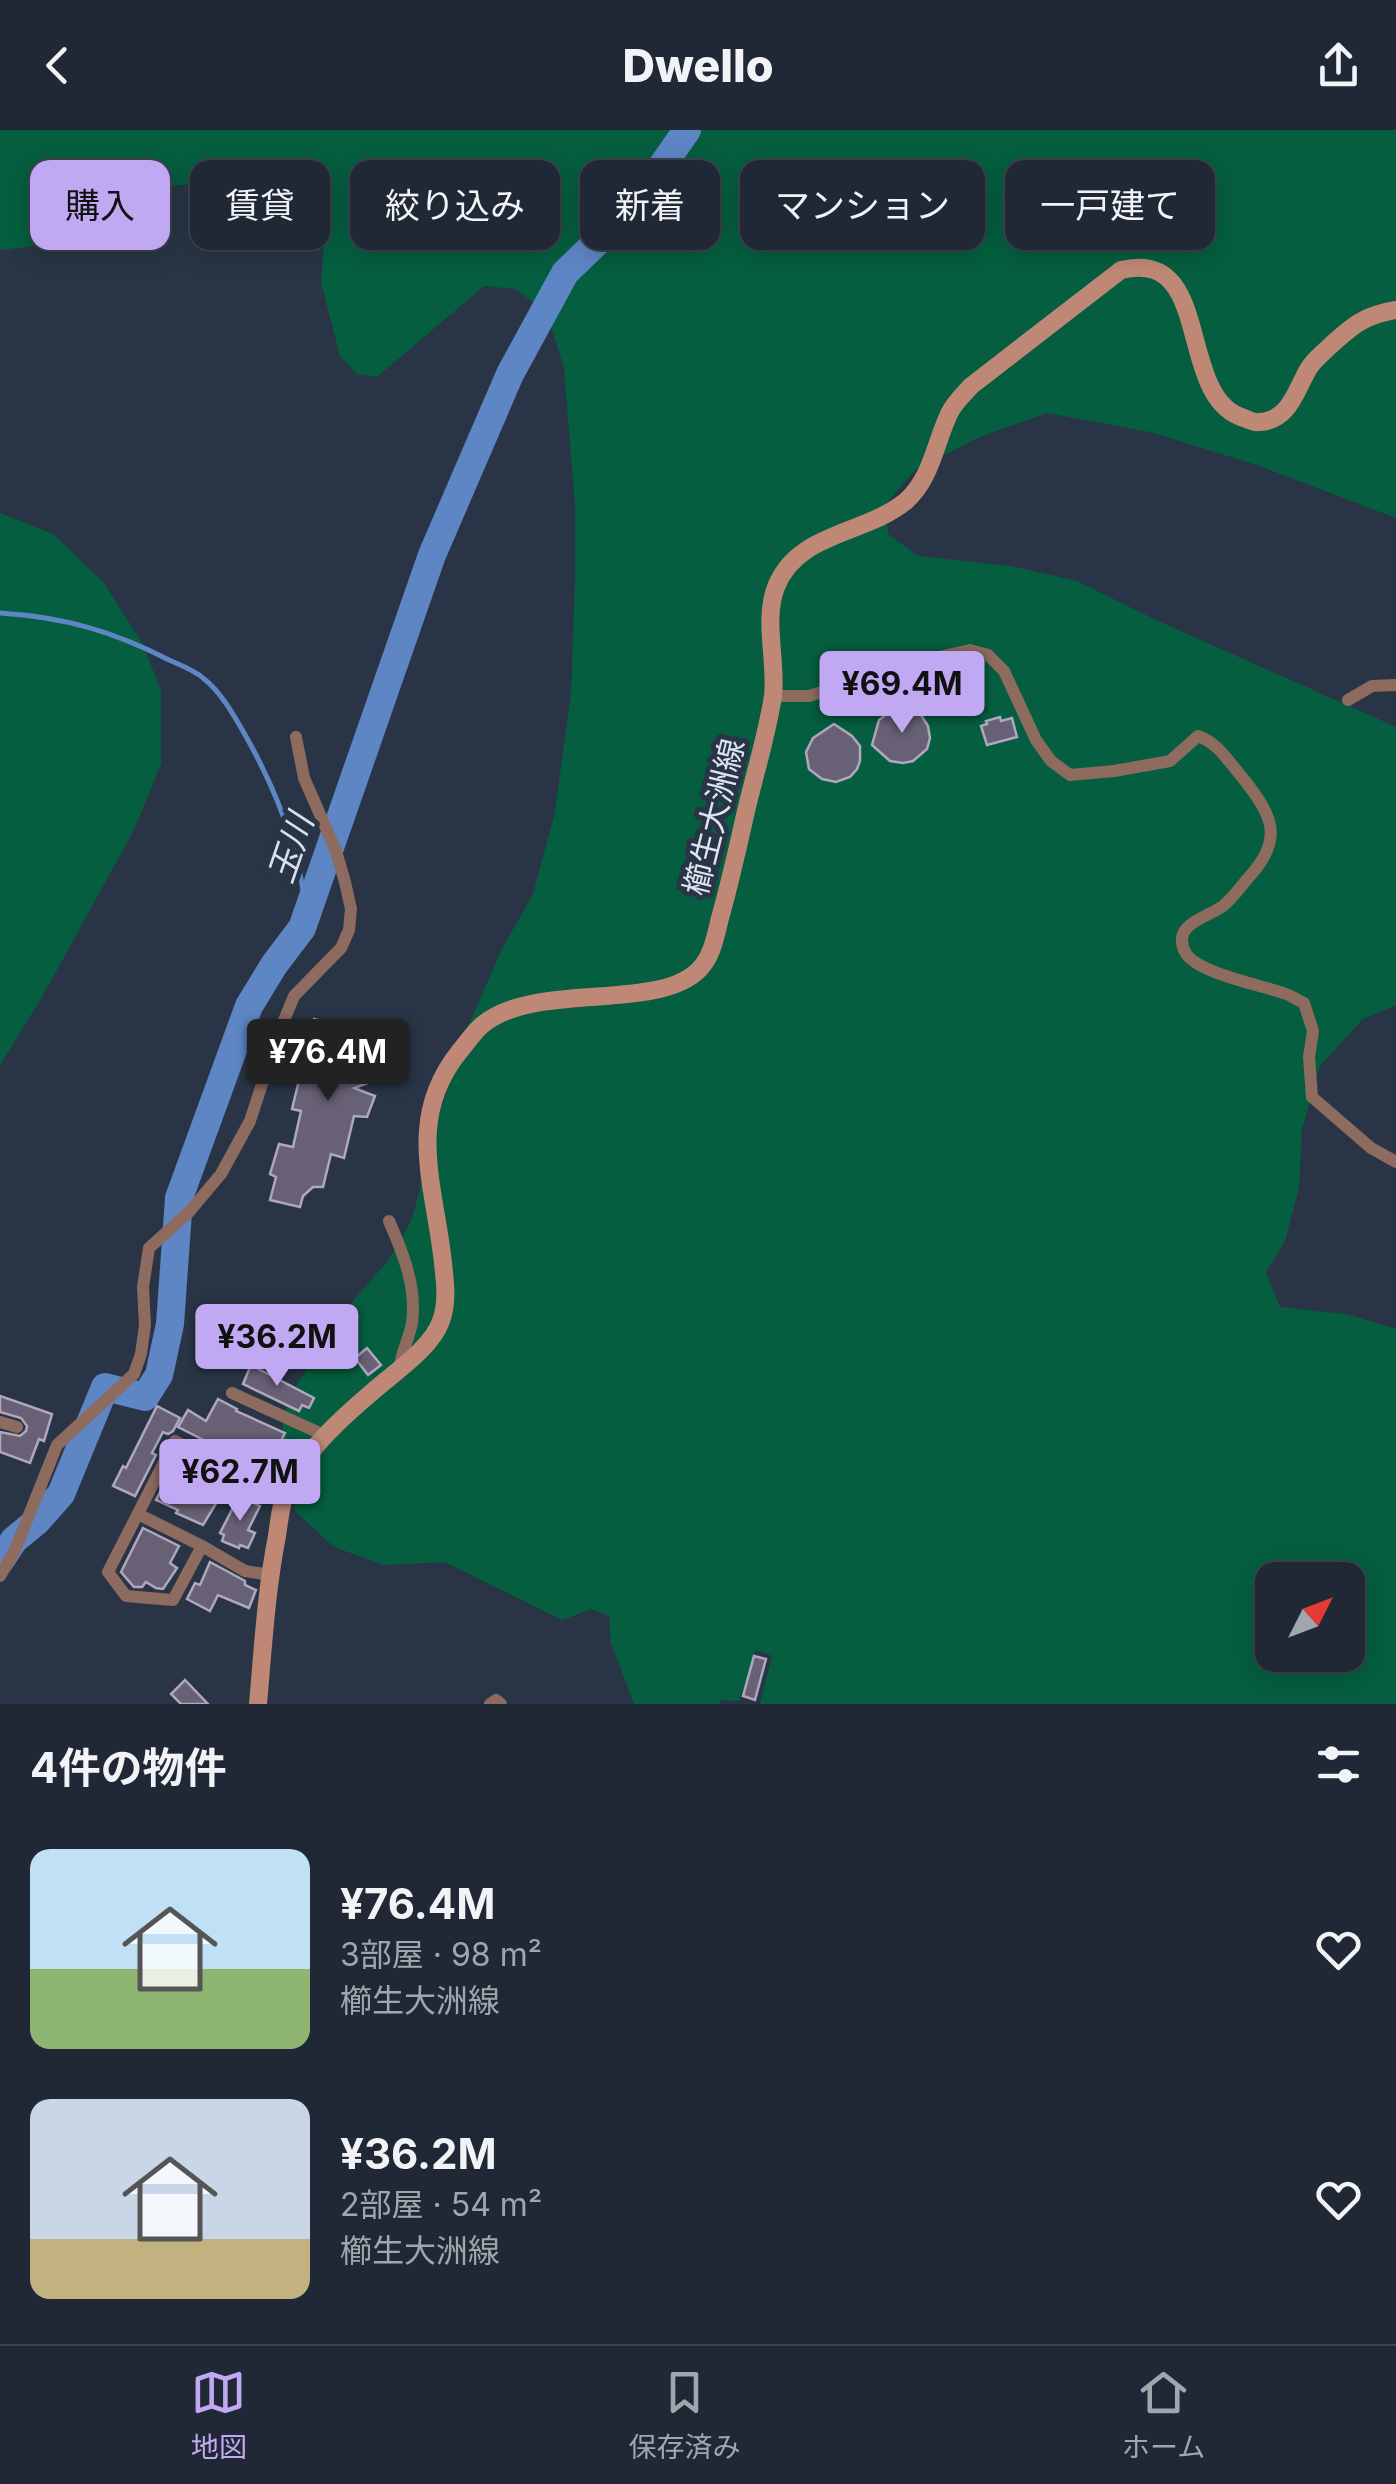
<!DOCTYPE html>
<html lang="ja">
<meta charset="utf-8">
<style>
body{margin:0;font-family:Inter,"Noto Sans JP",sans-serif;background:#2c3440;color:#f1f3f6;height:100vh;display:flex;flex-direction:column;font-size:38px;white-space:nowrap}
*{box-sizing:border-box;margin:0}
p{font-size:32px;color:#a1a6ac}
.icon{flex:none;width:55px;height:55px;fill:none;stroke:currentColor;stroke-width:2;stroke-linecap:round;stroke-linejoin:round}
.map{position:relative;height:1574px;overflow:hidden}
.details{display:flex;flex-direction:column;background:#1f2834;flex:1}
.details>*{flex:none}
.hud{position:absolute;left:30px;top:30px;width:1338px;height:90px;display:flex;gap:20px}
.needle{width:65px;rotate:48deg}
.fabs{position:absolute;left:1255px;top:1432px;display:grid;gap:20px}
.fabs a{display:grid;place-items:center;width:110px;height:110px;border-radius:20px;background:#1f2834;box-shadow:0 5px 25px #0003,0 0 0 2px #3c444f;font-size:50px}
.price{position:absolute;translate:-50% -85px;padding:0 22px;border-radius:10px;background:#c0a8f3;color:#111;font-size:32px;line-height:65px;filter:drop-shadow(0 2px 5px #0008)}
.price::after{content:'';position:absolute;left:50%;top:60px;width:30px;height:22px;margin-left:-15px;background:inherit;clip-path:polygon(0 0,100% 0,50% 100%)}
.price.selected{background:#222;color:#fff}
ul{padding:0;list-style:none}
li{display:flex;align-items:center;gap:30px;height:250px;padding:0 30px}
li span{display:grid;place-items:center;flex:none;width:280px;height:200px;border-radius:20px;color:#555}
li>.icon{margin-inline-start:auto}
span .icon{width:120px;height:120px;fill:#fffc;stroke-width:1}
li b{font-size:42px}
h2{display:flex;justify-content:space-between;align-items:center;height:120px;padding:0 30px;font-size:42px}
.chip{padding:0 35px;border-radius:20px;background:#1f2834;box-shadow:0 5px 25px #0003,0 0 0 2px #3c444f;font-size:35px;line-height:90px}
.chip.selected{background:#c0a8f3;color:#111}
header{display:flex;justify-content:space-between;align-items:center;height:130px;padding:0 30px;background:#1f2834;font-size:45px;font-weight:800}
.menu{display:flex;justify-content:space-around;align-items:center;height:140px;border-top:2px solid #3c444f;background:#1f2834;font-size:28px;color:#a1a6ac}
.menu a{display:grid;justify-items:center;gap:5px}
.menu .selected{color:#c0a8f3}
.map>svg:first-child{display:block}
.green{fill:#055e3f;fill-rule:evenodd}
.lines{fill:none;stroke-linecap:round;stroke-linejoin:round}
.stream{stroke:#5e85c4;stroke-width:5}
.river{stroke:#5e85c4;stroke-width:28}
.building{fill:#686176;stroke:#aea7be;stroke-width:2.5}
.street{stroke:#8d6b5f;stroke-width:12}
.secondary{stroke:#bf8876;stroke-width:18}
.labels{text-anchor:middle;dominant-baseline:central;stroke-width:10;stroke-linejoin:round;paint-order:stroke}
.street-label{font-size:32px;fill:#dde4ef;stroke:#293546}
.water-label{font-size:35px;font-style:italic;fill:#d5e0f2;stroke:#293546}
</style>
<header><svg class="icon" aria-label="back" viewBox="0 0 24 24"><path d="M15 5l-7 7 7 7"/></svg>Dwello<svg class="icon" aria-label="share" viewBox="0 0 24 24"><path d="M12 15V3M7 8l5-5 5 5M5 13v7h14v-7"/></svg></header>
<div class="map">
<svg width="1396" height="1574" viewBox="0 0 1396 1574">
<rect width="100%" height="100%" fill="#293546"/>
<g class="green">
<path d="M 0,0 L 1396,0 L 1396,388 L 1257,335 L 1150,302 L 1047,283 L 982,306 L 916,339 L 886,374 L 888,404 L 918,426 L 1010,436 L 1077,451 L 1156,490 L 1396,597 L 1396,875 L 1363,889 L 1320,936 L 1302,999 L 1299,1058 L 1285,1111 L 1266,1142 L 1280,1177 L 1346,1184 L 1396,1199 L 1396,1574 L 760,1574 L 772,1526 L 756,1520 L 739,1571 L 720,1570 L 720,1574 L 634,1574 L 611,1513 L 609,1486 L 591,1479 L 562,1490 L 445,1432 L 384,1435 L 334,1417 L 295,1381 L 279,1316 L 287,1274 L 292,1263 L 337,1189 L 388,1131 L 412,1089 L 442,975 L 469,894 L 502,819 L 533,764 L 555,682 L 571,563 L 575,452 L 575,375 L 564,238 L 547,183 L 516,159 L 484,156 L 377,247 L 357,244 L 340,226 L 321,152 L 325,97 L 307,71 L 273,55 L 228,53 L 158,56 L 94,81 L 42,115 L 0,120 ZM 1272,1450 L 1348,1450 L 1348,1525 L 1272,1525 Z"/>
<path d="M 0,383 L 53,404 L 104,453 L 143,515 L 161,561 L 161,634 L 134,700 L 42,867 L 0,935 Z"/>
</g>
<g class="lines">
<path class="stream" d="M 0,483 C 63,487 113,501 169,530 C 180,535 194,540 203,548 C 221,562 233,584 244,603 C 276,659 300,719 306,783"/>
<path class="river" d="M 0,1431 L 14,1410 L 37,1391 L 61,1364 L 105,1257 L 145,1267 L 159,1245 L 170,1194 L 179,1068 L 249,876 L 274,835 L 302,798 L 432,425 L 510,244 L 565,143 L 634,76 L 687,0"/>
</g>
<g class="building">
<path d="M 894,579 L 912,579 L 921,585 L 928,596 L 930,608 L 927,619 L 913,631 L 903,633 L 890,631 L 872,615 L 879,590 Z"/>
<path d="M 1000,587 L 1001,591 L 1012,588 L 1017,607 L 987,615 L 981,596 L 987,594 L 986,591 Z"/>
<path d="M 834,594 L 852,606 L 860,616 L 860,631 L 857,639 L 850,647 L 836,652 L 822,649 L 809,639 L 806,622 L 813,608 Z"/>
<path d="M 314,889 L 396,909 L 387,946 L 354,958 L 375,966 L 367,987 L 354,986 L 344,1028 L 331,1024 L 323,1057 L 313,1057 L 303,1066 L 300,1077 L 270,1070 L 276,1047 L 270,1044 L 279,1014 L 293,1017 L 301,981 L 292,979 Z"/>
<path d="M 367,1218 L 381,1235 L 368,1245 L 355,1228 Z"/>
<path d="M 251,1235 L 314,1268 L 309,1278 L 302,1275 L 299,1281 L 243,1254 Z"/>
<path d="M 0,1266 L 52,1284 L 44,1311 L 39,1309 L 30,1333 L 0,1322 L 0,1302 L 20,1306 L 26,1301 L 27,1296 L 21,1288 L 0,1282 Z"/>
<path d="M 218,1269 L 237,1279 L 236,1281 L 285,1303 L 271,1330 L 267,1329 L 265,1334 L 248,1327 L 245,1336 L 230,1328 L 231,1324 L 178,1297 L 188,1280 L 206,1291 Z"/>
<path d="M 157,1276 L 180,1288 L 173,1301 L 168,1304 L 163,1302 L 152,1323 L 156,1325 L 135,1366 L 113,1356 L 123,1336 L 126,1338 Z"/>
<path d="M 177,1333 L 226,1357 L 203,1395 L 176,1383 L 178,1380 L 156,1370 L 174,1334 Z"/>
<path d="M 239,1366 L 260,1376 L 248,1400 L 255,1403 L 248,1418 L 240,1415 L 239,1418 L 222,1411 L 224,1405 L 220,1403 Z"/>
<path d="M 143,1398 L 179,1416 L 170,1433 L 177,1438 L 163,1459 L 156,1458 L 146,1452 L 142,1457 L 134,1457 L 121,1442 Z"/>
<path d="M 210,1432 L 245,1451 L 245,1455 L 256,1460 L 249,1478 L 218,1465 L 210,1481 L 187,1469 L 195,1453 L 200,1455 Z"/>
<path d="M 754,1526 L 766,1529 L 755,1570 L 743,1566 Z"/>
<path d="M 185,1550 L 208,1574 L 181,1574 L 171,1564 Z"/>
</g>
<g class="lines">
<g class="street">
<path d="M 773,566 L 809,566 L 930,529 L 970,520 L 988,525 L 1004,541 L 1036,610 L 1051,631 L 1070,645 L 1114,641 L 1170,631 L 1198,606 C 1218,613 1228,631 1242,647 C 1272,685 1285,708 1249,747 C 1241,756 1233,768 1223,776 C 1207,788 1171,794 1185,822 C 1196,843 1261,855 1283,863 C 1291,865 1297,870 1304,873 L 1313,901 L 1309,927 L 1312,967 L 1371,1018 L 1396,1032"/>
<path d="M 1348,570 L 1372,556 L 1396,555"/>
<path d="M 389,1091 C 403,1123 417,1157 412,1193 C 409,1209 401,1223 399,1240"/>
<path d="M 232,1263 L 326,1306"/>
<path d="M 0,1292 L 17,1297"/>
<path d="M 138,1384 L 202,1416"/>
<path d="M 270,1445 L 245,1441 L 202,1416 L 173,1470 L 126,1466 L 108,1442 L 175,1311 L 284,1368"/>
<path d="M 0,1446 L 15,1420 L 57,1315 L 134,1244 L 141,1224 L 145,1195 L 143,1157 L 149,1118 L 189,1082 L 221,1044 L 250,991 L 278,905 L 294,866 L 341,818 L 349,800 L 351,779 L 345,752 L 336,721 L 304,648 L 296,607"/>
<path d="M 490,1574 L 496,1570 L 501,1574"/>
</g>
<path class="secondary" d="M 258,1574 C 263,1518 266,1462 277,1406 C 279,1393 280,1378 285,1365 C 292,1350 301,1335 311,1322 C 328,1300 351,1280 371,1263 C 393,1243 431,1219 441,1191 C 448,1172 445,1152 443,1133 C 435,1056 405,990 459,922 C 466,914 473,903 481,896 C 533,849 666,885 703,835 C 713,822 716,804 720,788 C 730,753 738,717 746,681 C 755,643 767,605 773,566 C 777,531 763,491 776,457 C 797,402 865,405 906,371 C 932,348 935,312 950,282 C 955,272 964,264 971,256 L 1121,140 C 1215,117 1175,268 1244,288 C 1249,290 1254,293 1259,292 C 1290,291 1296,259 1309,238 C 1314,230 1323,223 1330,216 C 1353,195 1365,185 1396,180"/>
</g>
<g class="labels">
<g class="street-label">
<text transform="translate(714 687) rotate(-76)">櫛生大洲線</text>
</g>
<g class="water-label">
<text transform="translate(290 718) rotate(-71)">玉川</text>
</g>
</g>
</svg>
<div class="fabs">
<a><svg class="needle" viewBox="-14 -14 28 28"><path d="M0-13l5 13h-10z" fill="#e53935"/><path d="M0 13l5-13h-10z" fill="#a1a6ac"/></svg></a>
</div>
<b class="price" style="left:902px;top:606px">¥69.4M</b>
<b class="price selected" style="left:328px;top:974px">¥76.4M</b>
<b class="price" style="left:277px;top:1259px">¥36.2M</b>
<b class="price" style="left:240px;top:1394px">¥62.7M</b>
<div class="hud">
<a class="chip selected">購入</a>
<a class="chip">賃貸</a>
<a class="chip">絞り込み</a>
<a class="chip">新着</a>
<a class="chip">マンション</a>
<a class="chip">一戸建て</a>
</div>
</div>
<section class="details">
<h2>4件の物件<svg class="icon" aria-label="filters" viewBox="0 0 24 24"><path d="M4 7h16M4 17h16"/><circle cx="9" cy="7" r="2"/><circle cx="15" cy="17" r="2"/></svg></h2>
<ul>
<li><span style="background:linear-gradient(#bfe0f5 60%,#8fb573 0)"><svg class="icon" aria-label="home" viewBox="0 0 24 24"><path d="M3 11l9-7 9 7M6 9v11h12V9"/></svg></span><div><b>¥76.4M</b><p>3部屋 · 98 m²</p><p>櫛生大洲線</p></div><svg class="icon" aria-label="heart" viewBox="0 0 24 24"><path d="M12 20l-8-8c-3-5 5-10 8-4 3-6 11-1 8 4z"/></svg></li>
<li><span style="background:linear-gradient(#c9d6e8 70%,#c2b280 0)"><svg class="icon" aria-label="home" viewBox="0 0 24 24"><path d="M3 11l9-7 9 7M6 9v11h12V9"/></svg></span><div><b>¥36.2M</b><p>2部屋 · 54 m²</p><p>櫛生大洲線</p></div><svg class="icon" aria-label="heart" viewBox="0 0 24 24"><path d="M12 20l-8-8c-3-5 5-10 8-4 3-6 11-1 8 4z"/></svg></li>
</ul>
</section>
<nav class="menu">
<a class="selected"><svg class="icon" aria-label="map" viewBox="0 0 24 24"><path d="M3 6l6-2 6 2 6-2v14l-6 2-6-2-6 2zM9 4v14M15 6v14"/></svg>地図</a>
<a><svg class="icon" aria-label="saved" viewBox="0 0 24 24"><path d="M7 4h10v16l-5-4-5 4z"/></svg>保存済み</a>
<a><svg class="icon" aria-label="home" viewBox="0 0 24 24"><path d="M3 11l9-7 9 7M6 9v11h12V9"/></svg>ホーム</a>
</nav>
